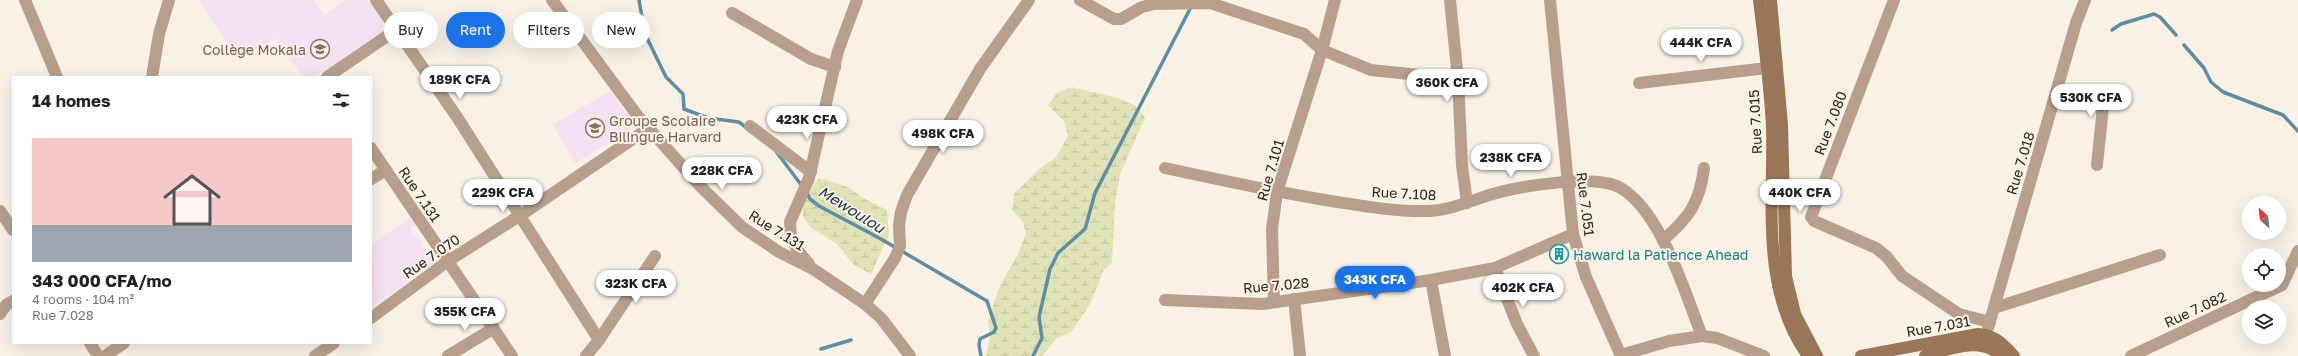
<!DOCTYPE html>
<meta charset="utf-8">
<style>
body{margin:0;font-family:"Golos Text",sans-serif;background:#f6f6f6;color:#222;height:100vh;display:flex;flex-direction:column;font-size:15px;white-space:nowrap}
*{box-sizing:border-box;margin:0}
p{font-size:13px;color:#767676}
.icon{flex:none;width:22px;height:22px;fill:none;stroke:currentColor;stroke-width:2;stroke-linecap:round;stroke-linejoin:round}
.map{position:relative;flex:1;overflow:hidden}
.side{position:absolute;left:12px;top:76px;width:360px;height:268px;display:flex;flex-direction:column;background:#fff;border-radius:0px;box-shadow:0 4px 16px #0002}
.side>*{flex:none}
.banner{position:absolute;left:384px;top:12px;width:380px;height:36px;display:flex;gap:8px}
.needle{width:26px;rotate:333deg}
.buttons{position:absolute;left:2242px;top:196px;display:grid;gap:8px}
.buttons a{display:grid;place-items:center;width:44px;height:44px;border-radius:50%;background:#fff;box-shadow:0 4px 16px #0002;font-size:20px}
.price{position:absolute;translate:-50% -34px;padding:0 9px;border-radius:14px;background:#fff;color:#222;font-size:13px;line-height:26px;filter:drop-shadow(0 1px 2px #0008)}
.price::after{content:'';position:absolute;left:50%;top:24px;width:12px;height:9px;margin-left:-6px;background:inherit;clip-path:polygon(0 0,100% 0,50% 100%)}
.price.current{background:#1a73e8;color:#fff}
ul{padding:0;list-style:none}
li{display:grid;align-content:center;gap:8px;height:212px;padding:0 20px}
li span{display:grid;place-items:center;height:124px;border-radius:0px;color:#555}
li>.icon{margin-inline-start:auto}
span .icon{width:72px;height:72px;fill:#fffc;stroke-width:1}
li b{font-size:17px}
h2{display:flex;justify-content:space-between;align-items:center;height:48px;padding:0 20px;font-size:17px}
.chip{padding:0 14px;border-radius:18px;background:#fff;box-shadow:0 4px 16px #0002;font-size:14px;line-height:36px}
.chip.current{background:#1a73e8;color:#fff}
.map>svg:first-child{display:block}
.education{fill:#f5e1f2}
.wetland{fill:url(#wetland-marsh)}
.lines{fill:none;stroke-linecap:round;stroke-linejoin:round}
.stream{stroke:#5c8ea6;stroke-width:3.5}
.street{stroke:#b89f8b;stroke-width:12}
.secondary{stroke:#9a7658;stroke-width:12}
.labels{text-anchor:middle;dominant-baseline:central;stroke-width:4;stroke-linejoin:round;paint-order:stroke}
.education-label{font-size:14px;fill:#785e54;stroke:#f8f1e4;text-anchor:end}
.street-label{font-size:14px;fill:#282520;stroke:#f8f1e4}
.culture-label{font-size:14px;fill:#0d838f;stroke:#f8f1e4;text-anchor:start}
.water-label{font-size:15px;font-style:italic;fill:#143546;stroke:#f8f1e4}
</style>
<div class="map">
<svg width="2298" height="356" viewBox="0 0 2298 356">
<defs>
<pattern id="wetland-marsh" width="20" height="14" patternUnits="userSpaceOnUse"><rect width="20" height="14" fill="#e0e3b5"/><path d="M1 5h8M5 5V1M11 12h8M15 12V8" fill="none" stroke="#c0c39b"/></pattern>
</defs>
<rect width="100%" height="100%" fill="#f8f1e4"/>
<g class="education">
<path d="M 199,0 L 314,0 L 324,15 L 347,0 L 368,0 L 383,19 L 381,33 L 314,77 L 303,77 L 275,38 L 239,60 Z"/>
<path d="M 610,91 L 636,127 L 575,163 L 553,125 Z"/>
<path d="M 410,218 L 415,224 L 410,228 L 415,236 L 418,235 L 423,243 L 421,245 L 434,263 L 371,308 L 371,244 Z"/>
</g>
<g class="wetland">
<path d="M 1072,87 C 1093,94 1136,96 1145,118 L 1120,174 L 1115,203 L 1112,259 L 1111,264 L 1104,269 L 1090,304 L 1074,328 L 1071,332 L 1057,338 L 1042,356 L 986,356 L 990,336 L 988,321 L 1000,286 L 1018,254 L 1026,233 L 1023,222 L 1012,210 L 1014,194 L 1038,170 L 1056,157 L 1068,136 L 1064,121 L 1048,105 L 1057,93 Z"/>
<path d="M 819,178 L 848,187 L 863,198 L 887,210 L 889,235 L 871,274 L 854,265 L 837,244 L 810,227 L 803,216 L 803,202 Z"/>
</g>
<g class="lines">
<g class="stream">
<path d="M 639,0 L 645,34 L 666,77 L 683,94 L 684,109 L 708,118 L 739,122 L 748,129"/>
<path d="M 2112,30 L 2121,24 L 2154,14 L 2160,17 L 2176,35"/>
<path d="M 2184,45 L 2204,68 L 2211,82 L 2223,92 L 2283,115 L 2298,131"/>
<path d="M 775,150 L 802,186"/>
<path d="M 806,191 L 810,199 L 819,206 L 881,239 L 987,301 L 996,328 L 994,332 L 980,339 L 979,345 L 981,356"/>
<path d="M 821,349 L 851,340"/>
<path d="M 1033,356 L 1042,338 L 1039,317 L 1050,269 L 1058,253 L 1085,229 L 1095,193 L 1192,5"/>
</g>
<g class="street">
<path d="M 25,0 L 57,77"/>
<path d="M 376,0 L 457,117 L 599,340 L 586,356"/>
<path d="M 552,0 L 637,115 L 700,186 L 742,227 L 779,252 L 813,269 L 865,304 L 881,318 L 910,356"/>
<path d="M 1080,0 L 1114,19 L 1121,19 L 1142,7 L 1154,4 L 1210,3 L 1304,34 L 1322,50 L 1371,70 L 1458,79"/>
<path d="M 1450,0 L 1458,79 L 1462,165 L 1467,203"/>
<path d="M 1550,0 L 1573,234 L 1586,277 L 1621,356"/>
<path d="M 1894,0 L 1811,217 L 1814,221 L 1876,248 L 1887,257 L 1902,276 L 1959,314 L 1990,322"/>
<path d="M 732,13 L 811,59 L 835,67"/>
<path d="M 152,77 L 159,34 L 169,0"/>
<path d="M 327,77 L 396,30"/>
<path d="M 1639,83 L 1767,68"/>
<path d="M 2057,89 L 2100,103 L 2103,107 L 2097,165"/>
<path d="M 750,126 L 811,172"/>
<path d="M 371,148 L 512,356"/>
<path d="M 1165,168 C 1220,180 1275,192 1331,201 C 1363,206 1396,212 1429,211 C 1452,210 1472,200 1493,194 C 1520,186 1595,174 1619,187 C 1661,210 1685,293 1702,336 L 1717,338 L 1764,356"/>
<path d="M 371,179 L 386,170"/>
<path d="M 0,211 L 13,230"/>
<path d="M 1663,240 C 1689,218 1700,202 1704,168"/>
<path d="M 809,264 L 798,251 L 791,237 L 790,222 L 809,178 L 838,51 L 857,0"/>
<path d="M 1495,268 L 1517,324 L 1534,356"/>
<path d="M 1431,280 L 1445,356"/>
<path d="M 1294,299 L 1300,356"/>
<path d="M 1165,300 L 1262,304 L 1431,280 L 1495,268 L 1573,234"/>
<path d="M 1274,302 L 1272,229 L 1277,192 L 1322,50 L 1335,0"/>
<path d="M 865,304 L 895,258 L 900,246 L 899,225 L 901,212 L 907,195 L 980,69 L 1029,0"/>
<path d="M 1994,308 L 2160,255"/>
<path d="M 0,314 L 6,305 L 13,301"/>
<path d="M 371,318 L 448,261 L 521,215 L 649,128"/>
<path d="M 1988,328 L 2076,23 L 2085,0"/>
<path d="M 599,340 L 655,256"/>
<path d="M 90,343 L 98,356"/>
<path d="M 1621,355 L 1669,341 L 1702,336"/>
<path d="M 105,356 L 124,343"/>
<path d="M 315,356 L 334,343"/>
<path d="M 448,356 L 494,328"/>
<path d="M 2131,356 L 2282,285 L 2298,251"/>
</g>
<g class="secondary">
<path d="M 1759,0 C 1764,42 1770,85 1772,127 C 1774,204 1760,289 1808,356"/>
<path d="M 1771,0 L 1782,125 L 1786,276 L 1795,314 L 1817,356"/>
<path d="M 1861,356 L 1978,334 C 1995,335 2003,344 2014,356"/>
<path d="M 1925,356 C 1949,349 1981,336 2001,356"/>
</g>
</g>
<defs>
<g id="school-ring" transform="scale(1)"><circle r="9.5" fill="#f8f1e4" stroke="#8d6e63" stroke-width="1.5"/><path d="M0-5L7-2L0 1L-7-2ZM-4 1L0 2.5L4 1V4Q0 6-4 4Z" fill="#8d6e63"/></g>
<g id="building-ring" transform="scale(1)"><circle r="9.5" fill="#f8f1e4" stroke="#0f9aa8" stroke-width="1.5"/><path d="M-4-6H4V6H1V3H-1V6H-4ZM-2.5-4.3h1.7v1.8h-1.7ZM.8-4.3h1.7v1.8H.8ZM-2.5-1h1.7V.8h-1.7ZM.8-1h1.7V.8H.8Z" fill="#0f9aa8"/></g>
</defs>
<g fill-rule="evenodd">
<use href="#school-ring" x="320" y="49"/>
<use href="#school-ring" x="595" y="128"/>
<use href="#building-ring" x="1559" y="254"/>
</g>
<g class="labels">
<g class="education-label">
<text x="306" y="49">Collège Mokala</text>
<text x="609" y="120" text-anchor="start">Groupe Scolaire<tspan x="609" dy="16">Bilingue Harvard</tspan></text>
</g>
<g class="street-label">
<text transform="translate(1755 122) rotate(-93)">Rue 7.015</text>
<text transform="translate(1830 123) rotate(-69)">Rue 7.080</text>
<text transform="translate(2020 163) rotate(-73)">Rue 7.018</text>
<text transform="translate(1270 170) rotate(-74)">Rue 7.101</text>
<text transform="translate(1404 193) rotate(3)">Rue 7.108</text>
<text transform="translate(420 194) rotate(56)">Rue 7.131</text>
<text transform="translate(1586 204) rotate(83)">Rue 7.051</text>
<text transform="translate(777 230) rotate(32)">Rue 7.131</text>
<text transform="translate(431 256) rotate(-35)">Rue 7.070</text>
<text transform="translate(1276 285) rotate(-5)">Rue 7.028</text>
<text transform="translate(2195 309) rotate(-25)">Rue 7.082</text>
<text transform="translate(1938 326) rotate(-10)">Rue 7.031</text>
</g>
<g class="culture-label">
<text x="1573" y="254">Haward la Patience Ahead</text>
</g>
<g class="water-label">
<text transform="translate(852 209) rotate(32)">Mewoulou</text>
</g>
</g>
</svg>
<div class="buttons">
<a><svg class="needle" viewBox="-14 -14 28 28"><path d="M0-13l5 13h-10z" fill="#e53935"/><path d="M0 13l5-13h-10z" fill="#767676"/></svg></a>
<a><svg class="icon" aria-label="locate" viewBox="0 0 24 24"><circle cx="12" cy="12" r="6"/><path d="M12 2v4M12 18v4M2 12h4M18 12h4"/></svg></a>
<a><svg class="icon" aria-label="layers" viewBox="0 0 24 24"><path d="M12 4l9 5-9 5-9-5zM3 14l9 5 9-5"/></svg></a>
</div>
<b class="price" style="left:1701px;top:63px">444K CFA</b>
<b class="price" style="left:460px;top:100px">189K CFA</b>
<b class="price" style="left:1447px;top:103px">360K CFA</b>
<b class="price" style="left:2091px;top:118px">530K CFA</b>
<b class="price" style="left:807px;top:140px">423K CFA</b>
<b class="price" style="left:943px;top:154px">498K CFA</b>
<b class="price" style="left:1511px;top:178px">238K CFA</b>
<b class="price" style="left:722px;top:191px">228K CFA</b>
<b class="price" style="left:503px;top:213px">229K CFA</b>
<b class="price" style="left:1800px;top:213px">440K CFA</b>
<b class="price current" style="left:1375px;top:300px">343K CFA</b>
<b class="price" style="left:636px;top:304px">323K CFA</b>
<b class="price" style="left:1523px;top:308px">402K CFA</b>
<b class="price" style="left:465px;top:332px">355K CFA</b>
<div class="banner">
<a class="chip">Buy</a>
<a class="chip current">Rent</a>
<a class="chip">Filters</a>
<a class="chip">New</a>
</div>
<section class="side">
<h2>14 homes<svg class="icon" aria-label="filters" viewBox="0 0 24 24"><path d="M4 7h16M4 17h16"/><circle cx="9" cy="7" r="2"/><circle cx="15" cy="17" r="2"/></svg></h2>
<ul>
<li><span style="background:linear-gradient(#f6c9c9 70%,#9aa5b1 0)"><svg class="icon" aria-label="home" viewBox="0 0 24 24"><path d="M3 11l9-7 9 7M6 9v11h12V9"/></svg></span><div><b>343 000 CFA/mo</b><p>4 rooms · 104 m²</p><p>Rue 7.028</p></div></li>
</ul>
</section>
</div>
